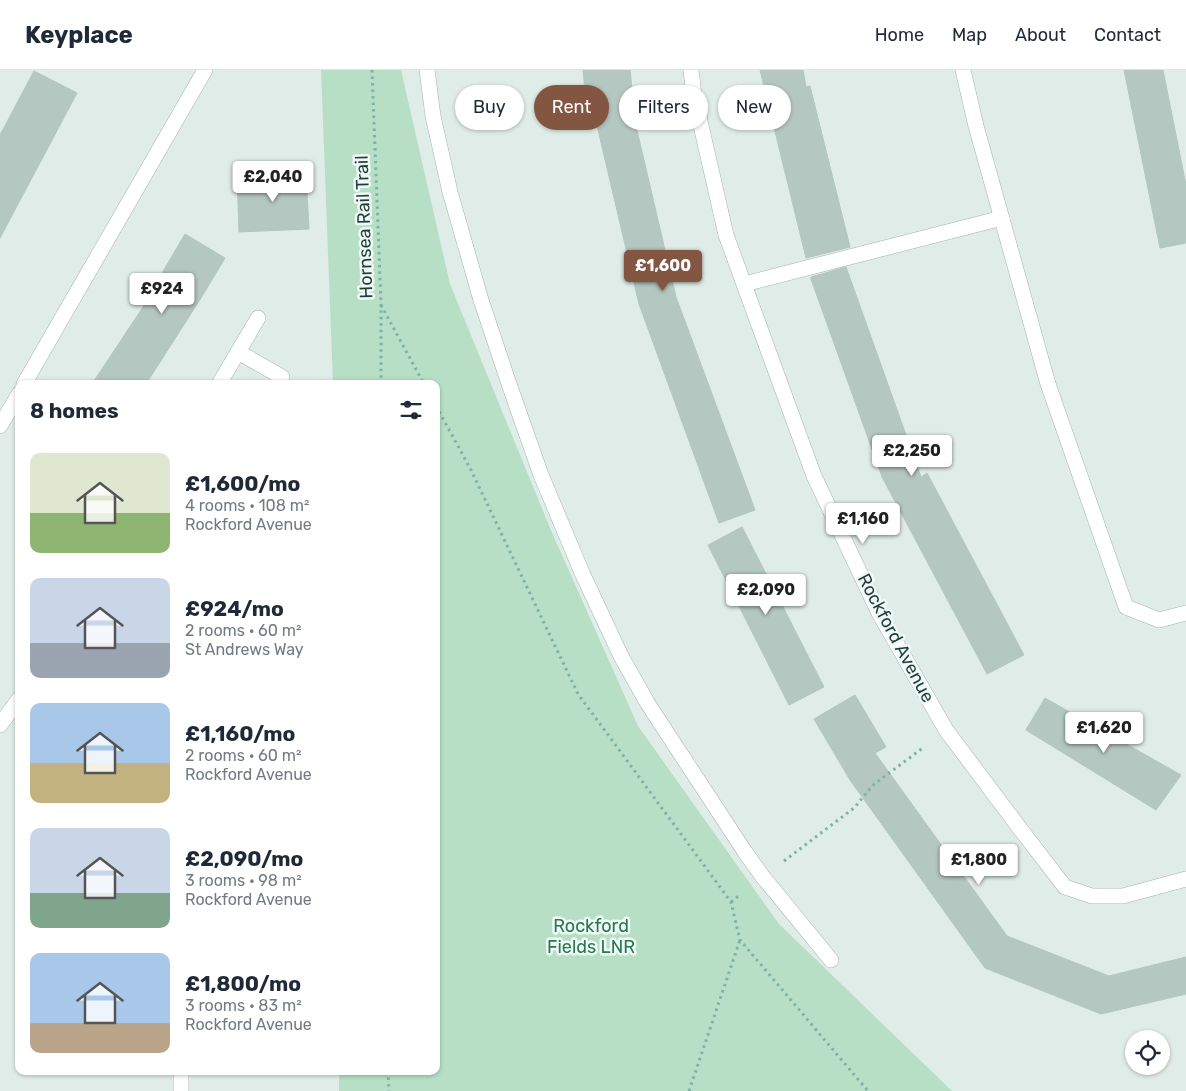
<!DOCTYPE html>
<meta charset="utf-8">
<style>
body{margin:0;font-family:Rubik,sans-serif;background:#f6f6f7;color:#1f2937;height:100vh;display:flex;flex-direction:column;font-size:19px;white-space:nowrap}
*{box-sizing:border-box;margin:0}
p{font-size:16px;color:#747a83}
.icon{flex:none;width:28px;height:28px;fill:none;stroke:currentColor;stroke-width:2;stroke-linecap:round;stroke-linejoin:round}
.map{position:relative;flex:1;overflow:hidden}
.details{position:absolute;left:15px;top:310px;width:425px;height:695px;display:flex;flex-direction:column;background:#fff;border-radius:10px;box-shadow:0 1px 4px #0004}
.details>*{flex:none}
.hud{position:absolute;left:455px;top:15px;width:475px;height:45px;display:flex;gap:10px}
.controls{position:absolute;left:1125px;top:960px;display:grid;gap:10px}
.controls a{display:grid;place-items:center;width:45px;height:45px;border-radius:50%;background:#fff;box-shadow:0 1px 4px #0004;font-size:25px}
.price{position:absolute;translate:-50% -42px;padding:0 11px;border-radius:5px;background:#fff;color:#222;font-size:16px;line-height:32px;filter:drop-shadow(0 1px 2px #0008)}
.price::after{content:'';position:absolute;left:50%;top:30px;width:15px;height:11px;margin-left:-8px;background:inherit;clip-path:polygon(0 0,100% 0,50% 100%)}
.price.selected{background:#835641;color:#fff}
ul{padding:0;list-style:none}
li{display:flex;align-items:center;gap:15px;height:125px;padding:0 15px}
li span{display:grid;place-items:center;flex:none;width:140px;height:100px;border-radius:10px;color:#555}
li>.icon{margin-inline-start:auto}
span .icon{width:60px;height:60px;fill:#fffc;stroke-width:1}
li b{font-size:21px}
h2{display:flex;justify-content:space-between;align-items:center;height:60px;padding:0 15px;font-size:21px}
.chip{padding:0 18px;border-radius:22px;background:#fff;box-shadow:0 1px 4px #0004;font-size:18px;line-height:45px}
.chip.selected{background:#835641;color:#fff}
header{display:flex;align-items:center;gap:30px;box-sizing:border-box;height:70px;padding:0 25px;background:#fff;border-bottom:1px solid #e0e1e3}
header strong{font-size:24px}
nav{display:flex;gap:28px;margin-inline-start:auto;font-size:18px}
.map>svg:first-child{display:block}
.green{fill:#b7dfc6}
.building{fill:#b5c7c1;stroke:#b2c6c0}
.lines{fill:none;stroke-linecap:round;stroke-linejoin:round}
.minor-casing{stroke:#a2b4b0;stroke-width:16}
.path{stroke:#7eb2a8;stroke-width:3;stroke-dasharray:2.5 4;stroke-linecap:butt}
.minor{stroke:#fff;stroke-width:15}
.labels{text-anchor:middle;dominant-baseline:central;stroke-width:5;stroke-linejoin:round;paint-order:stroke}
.street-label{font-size:18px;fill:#1f3e39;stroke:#f0f8f5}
.park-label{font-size:18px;fill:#26784f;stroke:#f0f8f5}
</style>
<header>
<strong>Keyplace</strong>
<nav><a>Home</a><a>Map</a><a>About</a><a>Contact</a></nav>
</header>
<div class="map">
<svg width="1186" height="1021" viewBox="0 0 1186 1021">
<rect width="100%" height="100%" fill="#e0ece8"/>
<path class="green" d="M 321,0 L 401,0 L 450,214 L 550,458 L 638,656 L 779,854 L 952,1021 L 339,1021 L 339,1001 L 436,1001 L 436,314 L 333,314 Z"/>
<g class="building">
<path d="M 583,0 L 630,0 L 636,56 L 676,227 L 755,440 L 719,453 L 639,234 L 591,30 L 586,31 Z"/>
<path d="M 760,0 L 803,0 L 806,17 L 810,16 L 850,177 L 806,188 Z"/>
<path d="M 1124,0 L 1163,0 L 1186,115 L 1186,173 L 1160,178 Z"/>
<path d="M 34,1 L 77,23 L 0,168 L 0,65 Z"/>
<path d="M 306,105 L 309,159 L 239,162 L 237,107 Z"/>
<path d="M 185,164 L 225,188 L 201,228 L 146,314 L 92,314 L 157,216 L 155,215 Z"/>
<path d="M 846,197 L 921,407 L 927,403 L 1024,585 L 987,604 L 882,407 L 811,209 L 811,207 Z"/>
<path d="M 742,457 L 824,617 L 789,635 L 708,475 Z"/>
<path d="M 855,625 L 886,677 L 875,683 L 1007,866 L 1109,906 L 1186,887 L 1186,924 L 1101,944 L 985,898 L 850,710 L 814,649 Z"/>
<path d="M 1045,628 L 1181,705 L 1156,740 L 1026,660 Z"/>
</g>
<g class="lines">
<g class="minor-casing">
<g id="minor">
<path d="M 427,0 L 433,46 L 450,122 L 481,230 L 508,311 L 541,405 L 583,505 L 621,586 L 648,634 L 745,782 L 763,807 L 831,890"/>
<path d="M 691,0 L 694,25 L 726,165 L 814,406 L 879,543 L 946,660 L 1021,760 L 1065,817 L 1092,826 L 1123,826 L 1186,809"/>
<path d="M 963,0 L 976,56 L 1048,314 L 1126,537 L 1159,550 L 1186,543"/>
<path d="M 744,214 L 1002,148"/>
<path d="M 238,282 L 282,307"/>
<path d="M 24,314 L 205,0"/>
<path d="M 219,314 L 258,248"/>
<path d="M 0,356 L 19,324"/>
<path d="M 0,655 L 19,629"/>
<path d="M 181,1001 L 181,1021"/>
</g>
</g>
<g class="path">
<path d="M 372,0 L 381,234 L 381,314"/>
<path d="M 381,235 L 424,314"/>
<path d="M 436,336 L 470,398 L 578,624 L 731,832 L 740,870 L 868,1021"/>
<path d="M 784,791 L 854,738 L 873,715 L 924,677"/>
<path d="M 731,832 L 741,824"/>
<path d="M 388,1001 L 389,1021"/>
<path d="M 689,1021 L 740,870"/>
</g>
<use href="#minor" class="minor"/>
</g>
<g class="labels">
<g class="street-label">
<text transform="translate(364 157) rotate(-92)">Hornsea Rail Trail</text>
<text transform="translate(896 568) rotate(62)">Rockford Avenue</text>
</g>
<g class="park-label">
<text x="591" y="856">Rockford<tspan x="591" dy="21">Fields LNR</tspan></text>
</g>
</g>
</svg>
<div class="controls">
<a><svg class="icon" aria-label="locate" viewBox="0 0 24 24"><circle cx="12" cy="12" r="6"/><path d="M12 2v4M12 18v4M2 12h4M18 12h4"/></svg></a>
</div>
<b class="price" style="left:273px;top:133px">£2,040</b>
<b class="price selected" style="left:663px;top:222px">£1,600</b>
<b class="price" style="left:162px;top:245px">£924</b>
<b class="price" style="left:912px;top:407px">£2,250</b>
<b class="price" style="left:863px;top:475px">£1,160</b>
<b class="price" style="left:766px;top:546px">£2,090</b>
<b class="price" style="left:1104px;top:684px">£1,620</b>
<b class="price" style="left:979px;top:816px">£1,800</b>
<div class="hud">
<a class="chip">Buy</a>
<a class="chip selected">Rent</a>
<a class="chip">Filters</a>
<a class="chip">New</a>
</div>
<section class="details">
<h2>8 homes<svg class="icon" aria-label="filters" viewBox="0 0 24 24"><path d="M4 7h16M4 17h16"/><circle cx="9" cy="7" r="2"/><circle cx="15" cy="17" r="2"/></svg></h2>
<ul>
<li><span style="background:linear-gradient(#dfe7d0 60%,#8fb573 0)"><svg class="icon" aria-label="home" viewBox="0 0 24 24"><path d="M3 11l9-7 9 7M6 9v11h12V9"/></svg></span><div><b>£1,600/mo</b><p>4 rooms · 108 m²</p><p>Rockford Avenue</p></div></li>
<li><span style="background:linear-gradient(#c9d6e8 65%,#9aa5b1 0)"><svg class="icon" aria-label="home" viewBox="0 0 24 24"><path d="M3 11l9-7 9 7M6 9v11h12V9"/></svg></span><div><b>£924/mo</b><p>2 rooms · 60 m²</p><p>St Andrews Way</p></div></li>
<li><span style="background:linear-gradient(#a9c7e8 60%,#c2b280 0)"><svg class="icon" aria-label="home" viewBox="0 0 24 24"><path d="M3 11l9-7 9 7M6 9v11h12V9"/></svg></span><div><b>£1,160/mo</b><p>2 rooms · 60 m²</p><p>Rockford Avenue</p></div></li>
<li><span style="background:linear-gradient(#c9d6e8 65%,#7fa58c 0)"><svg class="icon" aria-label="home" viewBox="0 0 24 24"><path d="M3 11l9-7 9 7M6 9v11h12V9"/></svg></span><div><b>£2,090/mo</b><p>3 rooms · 98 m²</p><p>Rockford Avenue</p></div></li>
<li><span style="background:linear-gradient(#a9c7e8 70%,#b9a48a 0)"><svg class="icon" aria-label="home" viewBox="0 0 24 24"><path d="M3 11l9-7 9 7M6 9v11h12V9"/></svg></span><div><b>£1,800/mo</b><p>3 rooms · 83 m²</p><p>Rockford Avenue</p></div></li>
</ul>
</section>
</div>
